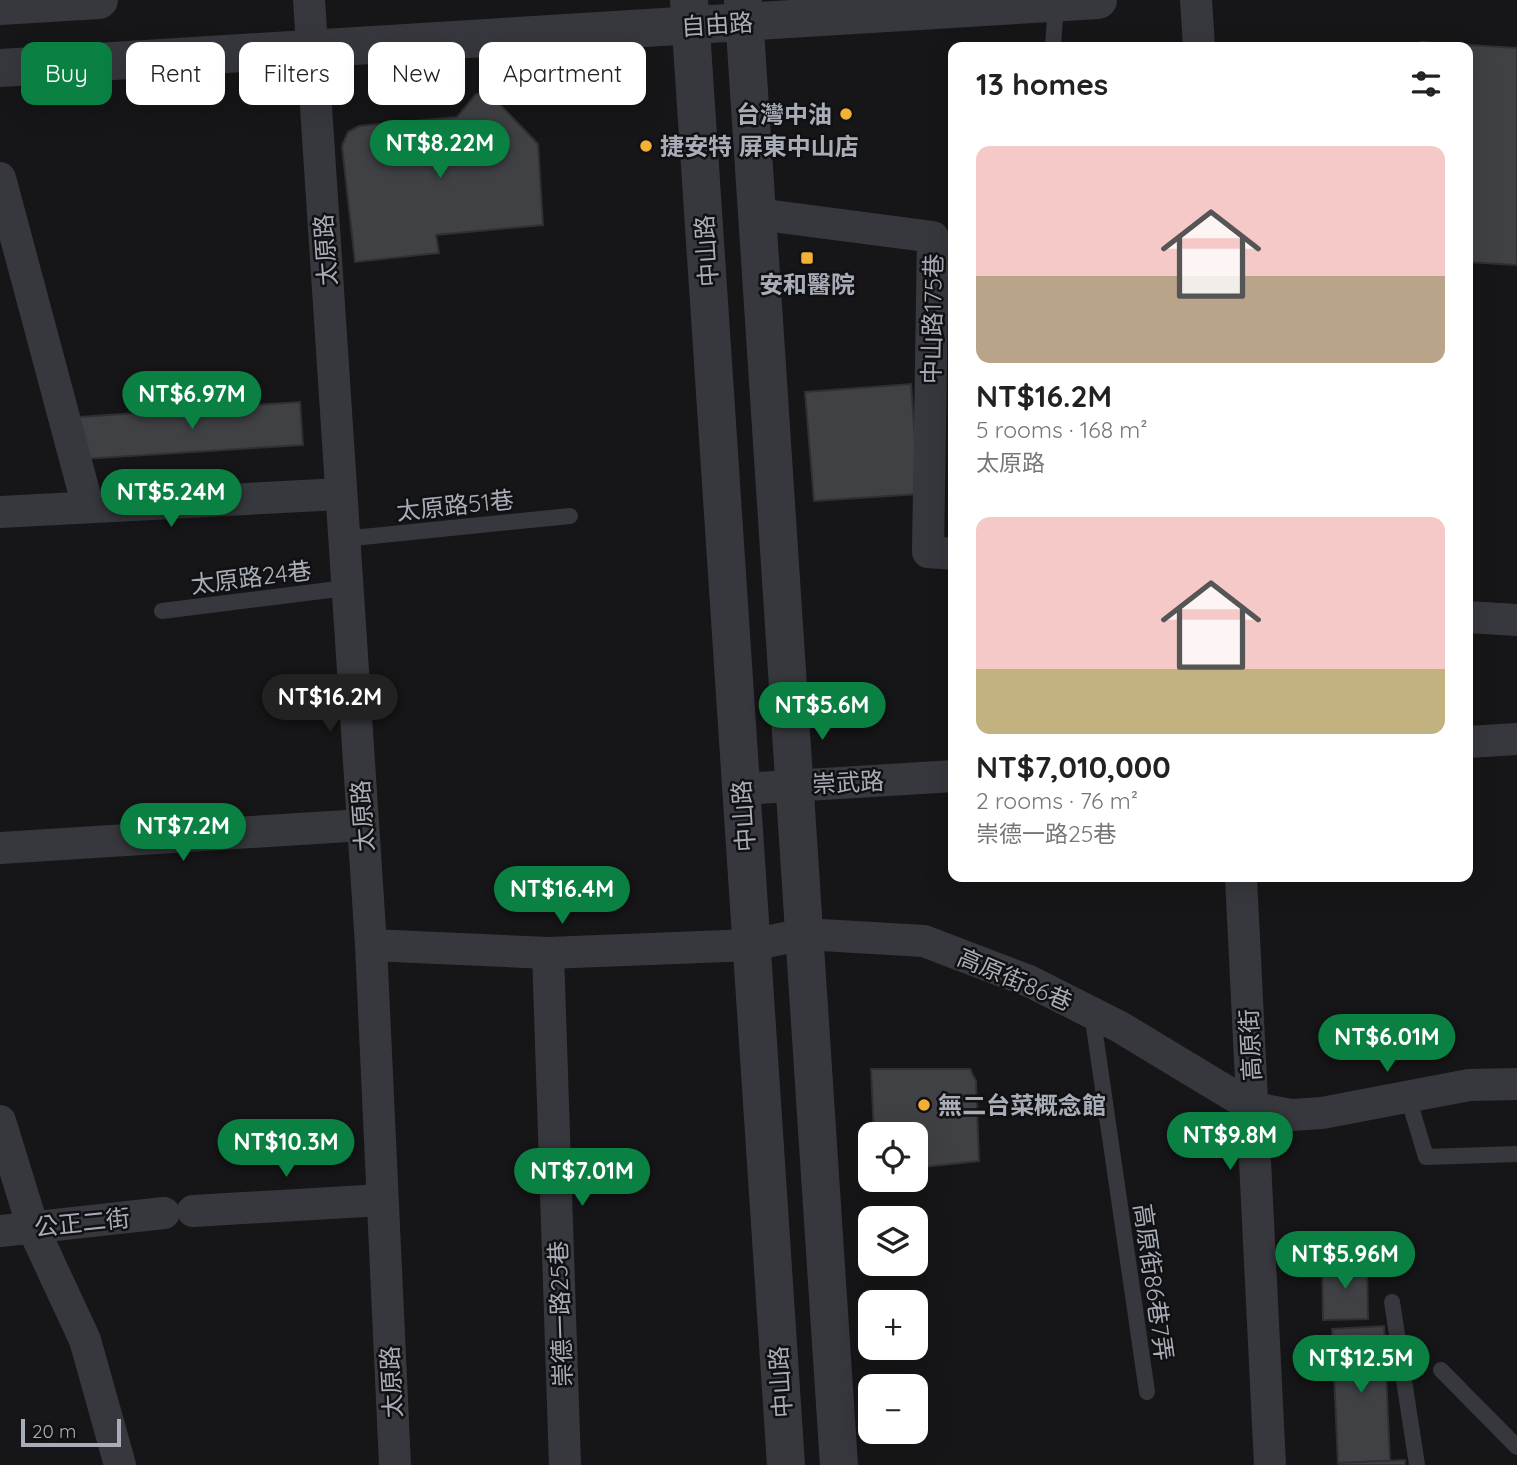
<!DOCTYPE html>
<meta charset="utf-8">
<style>
body{margin:0;font-family:Quicksand,"Noto Sans TC",sans-serif;background:#f6f6f6;color:#222;height:100vh;display:flex;flex-direction:column;font-size:26px;white-space:nowrap}
*{box-sizing:border-box;margin:0}
p{font-size:23px;color:#767676}
.icon{flex:none;width:38px;height:38px;fill:none;stroke:currentColor;stroke-width:2;stroke-linecap:round;stroke-linejoin:round}
.map{position:relative;flex:1;overflow:hidden}
.sheet{position:absolute;left:948px;top:42px;width:525px;height:840px;display:flex;flex-direction:column;background:#fff;border-radius:14px;box-shadow:0 7px 28px #0002}
.sheet>*{flex:none}
.hud{position:absolute;left:21px;top:42px;width:665px;height:63px;display:flex;gap:14px}
.controls{position:absolute;left:858px;top:1122px;display:grid;gap:14px}
.controls a{display:grid;place-items:center;width:70px;height:70px;border-radius:14px;background:#fff;box-shadow:0 7px 28px #0002;font-size:35px}
.scale{position:absolute;left:21px;bottom:18px;width:100px;box-sizing:border-box;padding-left:7px;border:4px solid #a8adb8;border-top:0;font-size:19px;line-height:24px;white-space:nowrap;color:#a8adb8;-webkit-text-stroke:5px #111113;paint-order:stroke}
.price{position:absolute;translate:-50% -60px;padding:0 16px;border-radius:24px;background:#0b8043;color:#fff;font-size:23px;line-height:46px;filter:drop-shadow(0 2px 4px #0008)}
.price::after{content:'';position:absolute;left:50%;top:42px;width:21px;height:16px;margin-left:-10px;background:inherit;clip-path:polygon(0 0,100% 0,50% 100%)}
.price.selected{background:#222;color:#fff}
ul{padding:0;list-style:none}
li{display:grid;align-content:center;gap:14px;height:371px;padding:0 28px}
li span{display:grid;place-items:center;height:217px;border-radius:14px;color:#555}
li>.icon{margin-inline-start:auto}
span .icon{width:126px;height:126px;fill:#fffc;stroke-width:1}
li b{font-size:30px}
h2{display:flex;justify-content:space-between;align-items:center;height:84px;padding:0 28px;font-size:30px}
.pill{padding:0 24px;border-radius:14px;background:#fff;box-shadow:0 7px 28px #0002;font-size:24px;line-height:63px}
.pill.selected{background:#0b8043;color:#fff}
.map>svg:first-child{display:block}
.building{fill:#404145;stroke:#303034;stroke-width:2}
.lines{fill:none;stroke-linecap:round;stroke-linejoin:round}
.service{stroke:#37383d;stroke-width:16}
.minor{stroke:#37383d;stroke-width:32}
.tertiary{stroke:#37383d;stroke-width:38}
.poi-dot{fill:#f2b134;stroke:#111113;stroke-width:2.5}
.labels{text-anchor:middle;dominant-baseline:central;stroke-width:5;stroke-linejoin:round;paint-order:stroke}
.street-label{font-size:24px;fill:#a8adb8;stroke:#111113}
.poi-label{font-size:24px;font-weight:bold;fill:#a8adb8;stroke:#111113;text-anchor:start}
</style>
<div class="map">
<svg width="1517" height="1465" viewBox="0 0 1517 1465">
<rect width="100%" height="100%" fill="#161618"/>
<g class="building">
<path d="M 1421,42 L 1517,48 L 1517,265 L 1468,262 L 1468,47 L 1421,47 Z"/>
<path d="M 489,93 L 538,144 L 543,225 L 436,235 L 439,253 L 355,262 L 342,146 L 348,132 L 359,126 L 457,117 L 476,94 Z"/>
<path d="M 911,384 L 919,494 L 814,501 L 805,392 Z"/>
<path d="M 300,402 L 303,445 L 83,459 L 79,417 Z"/>
<path d="M 871,1069 L 970,1069 L 976,1081 L 979,1161 L 915,1168 L 915,1134 L 874,1134 Z"/>
<path d="M 1367,1262 L 1368,1319 L 1323,1320 L 1322,1263 Z"/>
<path d="M 1384,1326 L 1390,1461 L 1338,1463 L 1332,1329 Z"/>
<path d="M 1405,1460 L 1405,1465 L 1339,1465 L 1338,1463 Z"/>
</g>
<g class="lines">
<g class="service">
<path d="M 1053,47 L 1056,3"/>
<path d="M 343,539 L 570,516"/>
<path d="M 162,611 L 346,588"/>
<path d="M 1092,1013 L 1147,1392"/>
<path d="M 1408,1097 L 1426,1157 L 1517,1154"/>
<path d="M 1392,1302 L 1417,1465"/>
<path d="M 1441,1370 L 1517,1447"/>
</g>
<g class="minor">
<path d="M 309,0 L 371,945 L 395,1465"/>
<path d="M 1196,0 L 1199,47"/>
<path d="M 0,178 L 88,507"/>
<path d="M 757,214 L 933,237 L 928,552 L 954,554"/>
<path d="M 0,512 L 340,494"/>
<path d="M 1468,617 L 1517,620"/>
<path d="M 1468,742 L 1517,739"/>
<path d="M 741,789 L 954,776"/>
<path d="M 0,848 L 363,825"/>
<path d="M 1241,877 L 1270,1465"/>
<path d="M 371,945 L 548,953 L 752,945 L 804,934 L 924,941 L 1029,981 L 1120,1027 L 1254,1108 L 1291,1115 L 1322,1113 L 1469,1085 L 1517,1084"/>
<path d="M 548,953 L 565,1465"/>
<path d="M 0,1121 L 33,1228 L 85,1340 L 120,1465"/>
<path d="M 193,1211 L 382,1200"/>
<path d="M 0,1231 L 164,1213"/>
</g>
<g class="tertiary">
<path d="M 689,0 L 786,1465"/>
<path d="M 743,0 L 839,1465"/>
<path d="M 0,6 L 99,0"/>
<path d="M 0,68 L 1098,0"/>
</g>
</g>
<g class="poi-dot">
<circle cx="846" cy="114" r="7"/>
<circle cx="646" cy="146" r="7"/>
<rect x="800" y="251" width="14" height="14" rx="3.5"/>
<circle cx="924" cy="1105" r="7"/>
</g>
<g class="labels">
<g class="street-label">
<text transform="translate(717 24) rotate(-4)">自由路</text>
<text transform="translate(325 250) rotate(-94)">太原路</text>
<text transform="translate(706 251) rotate(-94)">中山路</text>
<text transform="translate(932 319) rotate(-89)">中山路175巷</text>
<text transform="translate(455 505) rotate(-6)">太原路51巷</text>
<text transform="translate(251 577) rotate(-7)">太原路24巷</text>
<text transform="translate(848 782) rotate(-3)">崇武路</text>
<text transform="translate(362 816) rotate(-94)">太原路</text>
<text transform="translate(743 816) rotate(-94)">中山路</text>
<text transform="translate(1015 979) rotate(23)">高原街86巷</text>
<text transform="translate(1250 1045) rotate(-93)">高原街</text>
<text transform="translate(82 1222) rotate(-6)">公正二街</text>
<text transform="translate(1154 1282) rotate(82)">高原街86巷7弄</text>
<text transform="translate(560 1314) rotate(-92)">崇德一路25巷</text>
<text transform="translate(391 1382) rotate(-93)">太原路</text>
<text transform="translate(780 1382) rotate(-94)">中山路</text>
</g>
<g class="poi-label">
<text x="832" y="114" text-anchor="end">台灣中油</text>
<text x="660" y="146">捷安特 屏東中山店</text>
<text x="807" y="284" text-anchor="middle">安和醫院</text>
<text x="938" y="1105">無二台菜概念館</text>
</g>
</g>
</svg>
<div class="controls">
<a><svg class="icon" aria-label="locate" viewBox="0 0 24 24"><circle cx="12" cy="12" r="6"/><path d="M12 2v4M12 18v4M2 12h4M18 12h4"/></svg></a>
<a><svg class="icon" aria-label="layers" viewBox="0 0 24 24"><path d="M12 4l9 5-9 5-9-5zM3 14l9 5 9-5"/></svg></a>
<a>+</a>
<a>−</a>
</div>
<div class="scale">20 m</div>
<b class="price" style="left:440px;top:180px">NT$8.22M</b>
<b class="price" style="left:192px;top:431px">NT$6.97M</b>
<b class="price" style="left:171px;top:529px">NT$5.24M</b>
<b class="price selected" style="left:330px;top:734px">NT$16.2M</b>
<b class="price" style="left:822px;top:742px">NT$5.6M</b>
<b class="price" style="left:183px;top:863px">NT$7.2M</b>
<b class="price" style="left:562px;top:926px">NT$16.4M</b>
<b class="price" style="left:1387px;top:1074px">NT$6.01M</b>
<b class="price" style="left:1230px;top:1172px">NT$9.8M</b>
<b class="price" style="left:286px;top:1179px">NT$10.3M</b>
<b class="price" style="left:582px;top:1208px">NT$7.01M</b>
<b class="price" style="left:1345px;top:1291px">NT$5.96M</b>
<b class="price" style="left:1361px;top:1395px">NT$12.5M</b>
<div class="hud">
<a class="pill selected">Buy</a>
<a class="pill">Rent</a>
<a class="pill">Filters</a>
<a class="pill">New</a>
<a class="pill">Apartment</a>
</div>
<section class="sheet">
<h2>13 homes<svg class="icon" aria-label="filters" viewBox="0 0 24 24"><path d="M4 7h16M4 17h16"/><circle cx="9" cy="7" r="2"/><circle cx="15" cy="17" r="2"/></svg></h2>
<ul>
<li><span style="background:linear-gradient(#f6c9c9 60%,#b9a48a 0)"><svg class="icon" aria-label="home" viewBox="0 0 24 24"><path d="M3 11l9-7 9 7M6 9v11h12V9"/></svg></span><div><b>NT$16.2M</b><p>5 rooms · 168 m²</p><p>太原路</p></div></li>
<li><span style="background:linear-gradient(#f6c9c9 70%,#c2b280 0)"><svg class="icon" aria-label="home" viewBox="0 0 24 24"><path d="M3 11l9-7 9 7M6 9v11h12V9"/></svg></span><div><b>NT$7,010,000</b><p>2 rooms · 76 m²</p><p>崇德一路25巷</p></div></li>
</ul>
</section>
</div>
